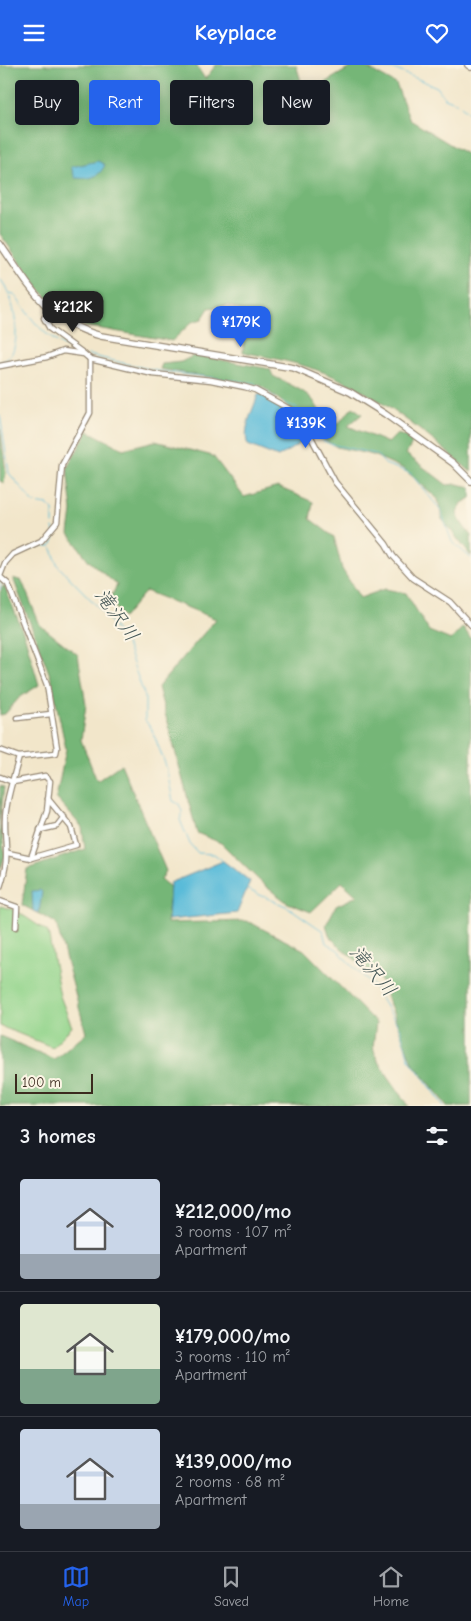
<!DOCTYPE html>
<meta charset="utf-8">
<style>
body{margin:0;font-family:"Comic Neue","Klee One",sans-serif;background:#20242c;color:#f1f3f6;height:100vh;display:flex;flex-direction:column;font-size:19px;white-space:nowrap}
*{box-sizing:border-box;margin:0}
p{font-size:16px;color:#9ea1a6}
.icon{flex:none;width:28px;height:28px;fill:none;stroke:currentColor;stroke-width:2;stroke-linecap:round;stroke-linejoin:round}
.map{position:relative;height:1041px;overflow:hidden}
.side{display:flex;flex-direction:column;background:#171b24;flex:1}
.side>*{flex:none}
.top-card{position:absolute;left:15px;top:15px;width:441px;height:45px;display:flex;gap:10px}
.scale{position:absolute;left:15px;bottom:12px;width:78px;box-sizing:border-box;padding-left:5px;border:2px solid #3b2a1e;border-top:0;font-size:14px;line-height:18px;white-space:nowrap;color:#3b2a1e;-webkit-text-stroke:4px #fcf5e5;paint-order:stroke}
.price{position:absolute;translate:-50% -42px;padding:0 11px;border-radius:10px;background:#2563eb;color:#fff;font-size:16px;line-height:32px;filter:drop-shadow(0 1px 2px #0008)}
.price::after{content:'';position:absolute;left:50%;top:30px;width:15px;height:11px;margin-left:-8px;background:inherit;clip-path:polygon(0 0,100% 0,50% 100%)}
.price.active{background:#222;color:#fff}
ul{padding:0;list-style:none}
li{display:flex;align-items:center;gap:15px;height:125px;padding:0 20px}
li+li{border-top:1px solid #363941}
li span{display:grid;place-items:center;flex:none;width:140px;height:100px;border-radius:5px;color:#555}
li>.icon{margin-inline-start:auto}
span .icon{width:60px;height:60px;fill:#fffc;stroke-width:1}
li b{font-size:21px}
h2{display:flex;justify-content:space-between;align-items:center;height:60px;padding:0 20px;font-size:21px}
.chip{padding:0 18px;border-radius:5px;background:#171b24;box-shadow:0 2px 12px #0003;font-size:18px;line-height:45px}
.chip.active{background:#2563eb;color:#fff}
header{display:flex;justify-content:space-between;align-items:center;height:65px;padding:0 20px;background:#2563eb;color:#fff;font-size:22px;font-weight:800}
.menu{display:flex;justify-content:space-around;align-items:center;height:70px;border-top:1px solid #363941;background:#171b24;font-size:14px;color:#9ea1a6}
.menu a{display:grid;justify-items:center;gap:2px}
.menu .active{color:#2563eb}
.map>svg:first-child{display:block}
.green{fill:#92d48b;stroke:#667f54}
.forest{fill:#75b677;stroke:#58704a}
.water{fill:#5abbd9;stroke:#4a727c}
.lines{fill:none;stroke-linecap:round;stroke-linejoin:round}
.stream{stroke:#5abbd9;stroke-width:1}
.minor-casing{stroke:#968874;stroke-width:7}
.tertiary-casing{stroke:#968874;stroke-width:8}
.minor{stroke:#fff;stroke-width:4.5}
.tertiary{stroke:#fff;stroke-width:5.5}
.labels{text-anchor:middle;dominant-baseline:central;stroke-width:4;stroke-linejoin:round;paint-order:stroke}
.water-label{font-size:20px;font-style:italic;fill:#445656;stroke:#fcf5e5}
</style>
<header><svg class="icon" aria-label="menu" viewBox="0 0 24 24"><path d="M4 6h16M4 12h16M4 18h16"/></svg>Keyplace<svg class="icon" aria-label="heart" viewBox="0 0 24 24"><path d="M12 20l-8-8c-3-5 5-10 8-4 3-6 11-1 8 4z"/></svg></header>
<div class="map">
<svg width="471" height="1041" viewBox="0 0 471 1041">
<rect width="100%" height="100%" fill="#fcf5e5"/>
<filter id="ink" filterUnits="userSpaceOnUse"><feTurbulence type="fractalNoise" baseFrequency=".02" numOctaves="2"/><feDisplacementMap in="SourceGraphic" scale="10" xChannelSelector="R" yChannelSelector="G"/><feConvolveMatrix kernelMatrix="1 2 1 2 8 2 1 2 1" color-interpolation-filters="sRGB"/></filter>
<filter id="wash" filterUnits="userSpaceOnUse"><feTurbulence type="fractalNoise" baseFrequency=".0096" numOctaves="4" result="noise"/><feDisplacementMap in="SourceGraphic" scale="20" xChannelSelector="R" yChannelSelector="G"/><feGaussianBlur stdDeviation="1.12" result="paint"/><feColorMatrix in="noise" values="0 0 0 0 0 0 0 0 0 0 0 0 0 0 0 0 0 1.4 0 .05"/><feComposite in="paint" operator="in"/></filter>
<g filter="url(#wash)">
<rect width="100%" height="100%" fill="#f2e6ca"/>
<path class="green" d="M 0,841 L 15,845 L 48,867 L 60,931 L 72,962 L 52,982 L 0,961 Z"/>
<g class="forest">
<path d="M 0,0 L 196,0 L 205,14 L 216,0 L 296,0 L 305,29 L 355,0 L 362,0 L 396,19 L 410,55 L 471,92 L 471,407 C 427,369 370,322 314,304 C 290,296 267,292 243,287 L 245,247 L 228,240 L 209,243 L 202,254 L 192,257 L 172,276 L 85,261 L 68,253 L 40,225 L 0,169 Z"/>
<path d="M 195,290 L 270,304 L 273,311 C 284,317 302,324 311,333 C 321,344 320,357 338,359 L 353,342 L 362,349 L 348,361 L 388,378 L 397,369 L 410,373 L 412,379 L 406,389 L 447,420 L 457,419 L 471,422 L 471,433 L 462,438 L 457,448 L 460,456 L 471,471 L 471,491 L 442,454 L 438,434 L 404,404 L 373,390 L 337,382 L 321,373 L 310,358 L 260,320 L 160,304 L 162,299 L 181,297 Z"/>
<path d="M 0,364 L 6,408 L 4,418 L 0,416 Z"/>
<path d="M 88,366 L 123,384 L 155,376 L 213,391 L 244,432 L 278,422 L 313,437 L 310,454 L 334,472 L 342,504 L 360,533 L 385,524 L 406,528 L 429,566 L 451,575 L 463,562 L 471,574 L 471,1041 L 448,1041 L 412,997 L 380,914 L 343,885 L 330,872 L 326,860 L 336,841 L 357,831 L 342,817 L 311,847 L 288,838 L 265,821 L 221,778 L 197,768 L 158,622 L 216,554 L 146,526 L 123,553 L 110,534 L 117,520 L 89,496 L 69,469 L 72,446 L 67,403 Z"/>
<path d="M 13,513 L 22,516 L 40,560 L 78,590 L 86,640 L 81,675 L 97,716 L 121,699 L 166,806 L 161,815 L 170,822 L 167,858 L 247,856 L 304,885 L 376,958 L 373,982 L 377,995 L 409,1041 L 0,1041 L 0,971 L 54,994 L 86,968 L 56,858 L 22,840 L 27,804 L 85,784 L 82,762 L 56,733 L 66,684 L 51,613 Z"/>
<path d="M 4,520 L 25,572 L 39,620 L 19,633 L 5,649 L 0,650 L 0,527 Z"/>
<path d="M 0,721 L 4,722 L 0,756 L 5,791 L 0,806 Z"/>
</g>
<g class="water">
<path d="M 98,96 L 105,100 C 98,114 89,114 75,113 L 71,102 Z"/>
<path d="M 261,329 C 280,342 299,352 309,373 L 278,392 L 248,380 C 242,365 253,345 258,330 Z"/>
<path d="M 223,796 L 250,816 L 237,848 L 168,855 L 170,818 Z"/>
<path d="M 40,825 L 42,827 L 39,848 L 33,846 L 32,826 Z"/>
</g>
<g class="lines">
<g class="stream">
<path d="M 370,0 L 373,3 L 394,4 L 437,22 L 445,33 L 458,38 L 471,50"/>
<path d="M 0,214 C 14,227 28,293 0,297"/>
<path d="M 10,228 L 14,229 C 31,254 46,275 75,286"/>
<path d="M 88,290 L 158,306 L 254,318 L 276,334"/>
<path d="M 282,337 L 297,343 L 309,354 L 317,373 L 330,379 L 376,389 L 385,399 L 410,408 L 440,444 L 452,477 L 471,493"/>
<path d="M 0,350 L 9,408 L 34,438 L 48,440 L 53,445 L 53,459"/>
<path d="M 53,463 L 55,472 L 51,481 L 58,501 L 103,547 L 126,579 L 145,632 L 145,655 L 152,665 L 166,701 L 173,736 L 179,739 L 182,746 L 180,755 L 190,779 L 198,788 L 214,789 L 223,796"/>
<path d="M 6,502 C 14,490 36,480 50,481"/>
<path d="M 0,524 L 2,515"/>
<path d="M 246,824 L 288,842 L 323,866 L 326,878 L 338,885 L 349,898 L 372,919 L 400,964 L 409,994 L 445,1041"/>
</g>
</g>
</g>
<g filter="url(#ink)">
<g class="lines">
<g class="minor-casing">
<g id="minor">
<path d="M 50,246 L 44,253 L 50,264 L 83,288"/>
<path d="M 0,301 L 47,292 L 63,286 L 84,289 L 90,294 L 153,309 L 211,315 L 245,322 L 255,325 L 295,347 L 303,357 L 335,417 L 386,479 L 393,491 L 413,513 L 450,537 L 471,560"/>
<path d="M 0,511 L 5,498 L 13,489 L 41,476 L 57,457 L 62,400 L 90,348 L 90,294"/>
<path d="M 0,512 L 8,519 L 47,620 L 57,683 L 56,688 L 19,692 L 0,685"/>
<path d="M 17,653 L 51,649"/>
<path d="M 0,712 L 13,717 L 45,711 L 50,716 L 47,746 L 31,793 L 8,788"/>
<path d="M 40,765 L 57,761 L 64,752"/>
<path d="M 31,793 L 76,780 L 71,762 L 48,734"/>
<path d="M 0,822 C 10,793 5,784 5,757 C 5,736 14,712 19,692"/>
<path d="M 0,836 L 17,842 L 16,862"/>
</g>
</g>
<g class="tertiary-casing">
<g id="tertiary">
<path d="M 468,0 L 471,2"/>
<path d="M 0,179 C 31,223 46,256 101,271 L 294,303 L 350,327 L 385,349 L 453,398 L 471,416"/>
</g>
</g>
<use href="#minor" class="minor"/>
<use href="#tertiary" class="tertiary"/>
</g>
</g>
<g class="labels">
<g class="water-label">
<text transform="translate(117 550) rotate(54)">滝沢川</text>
<text transform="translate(373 906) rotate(50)">滝沢川</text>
</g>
</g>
</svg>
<div class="scale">100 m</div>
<b class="price active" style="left:73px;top:268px">¥212K</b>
<b class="price" style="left:241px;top:283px">¥179K</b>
<b class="price" style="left:306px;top:384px">¥139K</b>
<div class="top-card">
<a class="chip">Buy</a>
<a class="chip active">Rent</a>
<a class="chip">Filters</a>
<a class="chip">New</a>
</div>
</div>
<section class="side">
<h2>3 homes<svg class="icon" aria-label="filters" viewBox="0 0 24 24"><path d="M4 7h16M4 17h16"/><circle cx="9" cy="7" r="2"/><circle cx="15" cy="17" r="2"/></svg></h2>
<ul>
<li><span style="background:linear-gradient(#c9d6e8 75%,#9aa5b1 0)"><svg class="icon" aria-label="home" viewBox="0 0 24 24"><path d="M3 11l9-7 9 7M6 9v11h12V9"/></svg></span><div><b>¥212,000/mo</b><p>3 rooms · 107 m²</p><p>Apartment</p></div></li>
<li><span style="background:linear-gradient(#dfe7d0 65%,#7fa58c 0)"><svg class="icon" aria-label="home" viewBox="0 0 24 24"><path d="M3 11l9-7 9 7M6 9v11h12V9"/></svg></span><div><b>¥179,000/mo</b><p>3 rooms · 110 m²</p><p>Apartment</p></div></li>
<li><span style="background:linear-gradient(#c9d6e8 75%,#9aa5b1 0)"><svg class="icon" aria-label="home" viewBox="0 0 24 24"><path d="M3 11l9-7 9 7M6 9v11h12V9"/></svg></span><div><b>¥139,000/mo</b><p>2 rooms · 68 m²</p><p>Apartment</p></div></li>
</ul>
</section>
<nav class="menu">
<a class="active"><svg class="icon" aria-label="map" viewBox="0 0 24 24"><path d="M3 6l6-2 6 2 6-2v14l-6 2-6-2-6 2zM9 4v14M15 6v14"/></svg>Map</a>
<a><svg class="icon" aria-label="saved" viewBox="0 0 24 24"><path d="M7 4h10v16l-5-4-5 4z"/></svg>Saved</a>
<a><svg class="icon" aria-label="home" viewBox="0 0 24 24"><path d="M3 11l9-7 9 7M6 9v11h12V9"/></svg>Home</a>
</nav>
